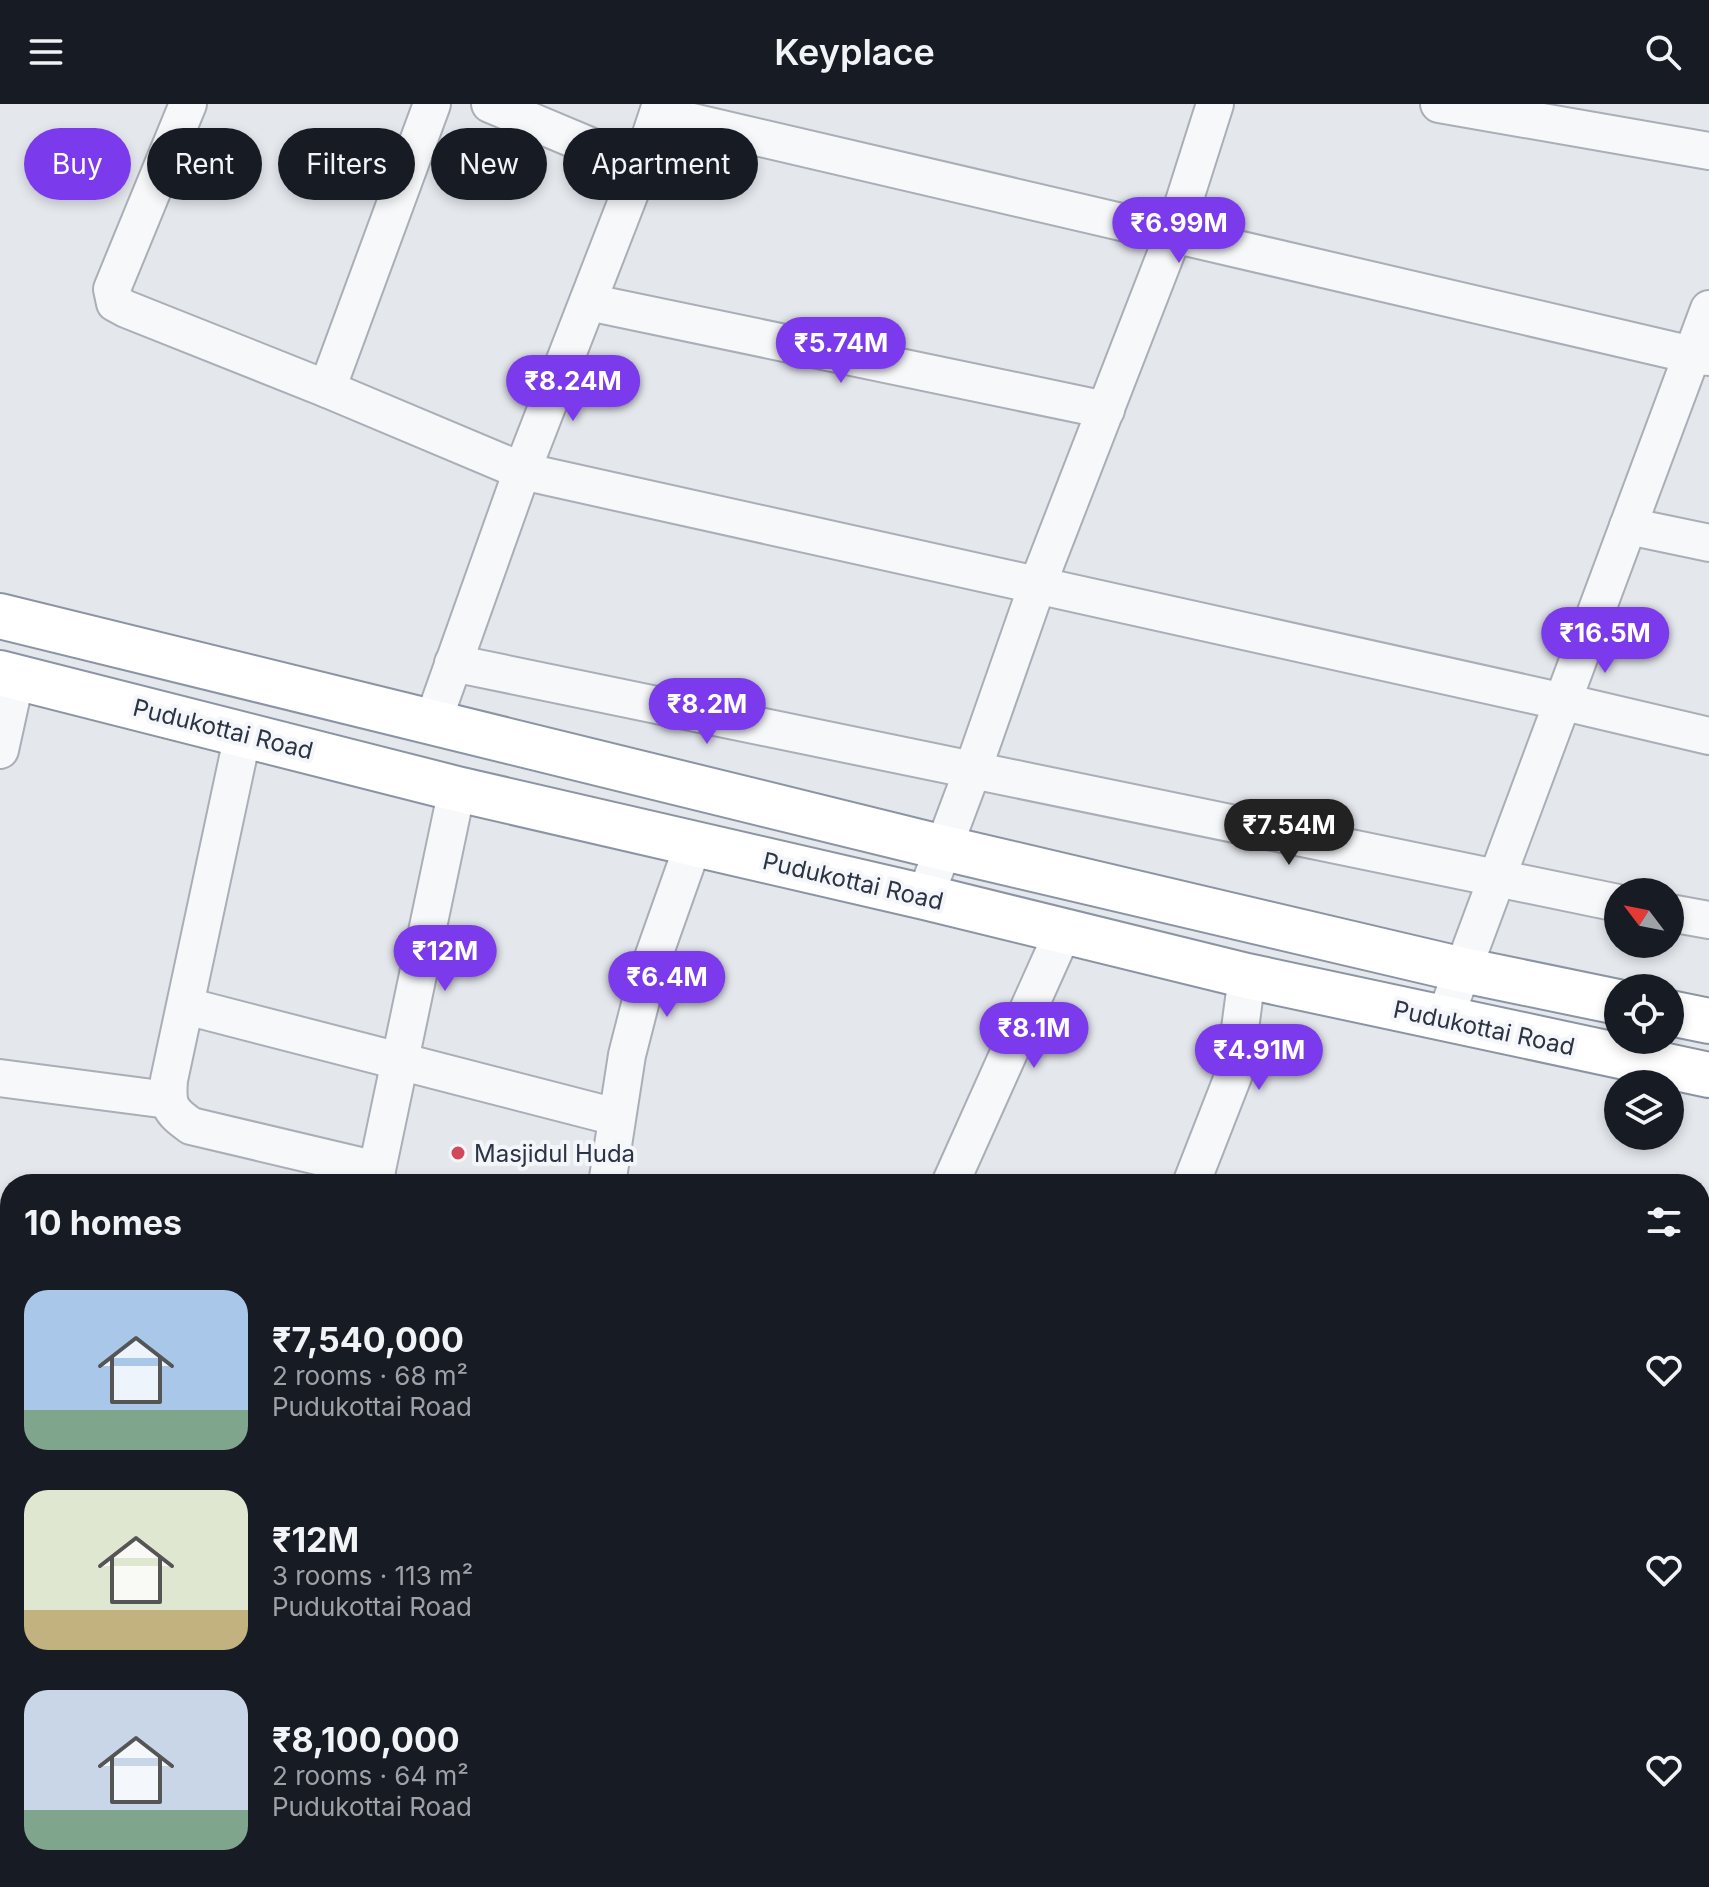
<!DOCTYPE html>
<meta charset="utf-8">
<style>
body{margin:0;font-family:Inter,sans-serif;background:#242831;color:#f1f3f6;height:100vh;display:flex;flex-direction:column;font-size:30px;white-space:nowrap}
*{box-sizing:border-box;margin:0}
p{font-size:26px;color:#9ea1a6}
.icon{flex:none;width:44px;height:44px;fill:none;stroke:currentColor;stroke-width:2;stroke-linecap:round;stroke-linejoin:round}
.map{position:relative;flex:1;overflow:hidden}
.side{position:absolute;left:0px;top:1070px;width:1710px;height:714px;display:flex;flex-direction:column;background:#171b24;border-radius:32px 32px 0 0;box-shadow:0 4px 12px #0003}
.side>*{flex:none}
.banner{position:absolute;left:24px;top:24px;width:800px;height:72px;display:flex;gap:16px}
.needle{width:52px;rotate:302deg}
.controls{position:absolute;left:1604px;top:774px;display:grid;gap:16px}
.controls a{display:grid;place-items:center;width:80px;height:80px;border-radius:50%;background:#171b24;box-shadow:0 4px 12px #0003;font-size:40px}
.price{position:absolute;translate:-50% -68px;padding:0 18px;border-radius:28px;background:#7c3aed;color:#fff;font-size:26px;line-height:52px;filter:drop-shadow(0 2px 4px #0008)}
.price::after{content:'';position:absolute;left:50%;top:48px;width:24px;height:18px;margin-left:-12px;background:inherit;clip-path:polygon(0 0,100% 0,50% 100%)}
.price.on{background:#222;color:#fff}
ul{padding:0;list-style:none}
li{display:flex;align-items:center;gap:24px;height:200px;padding:0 24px}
li span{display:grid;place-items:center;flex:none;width:224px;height:160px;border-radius:24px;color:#555}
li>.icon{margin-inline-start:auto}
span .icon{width:96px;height:96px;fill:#fffc;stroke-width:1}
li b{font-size:34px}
h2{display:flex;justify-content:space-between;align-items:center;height:96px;padding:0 24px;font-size:34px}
.pill{padding:0 28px;border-radius:36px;background:#171b24;box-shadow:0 4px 12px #0003;font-size:28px;line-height:72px}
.pill.on{background:#7c3aed;color:#fff}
header{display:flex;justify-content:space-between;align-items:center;height:104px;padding:0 24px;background:#171b24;font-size:36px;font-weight:600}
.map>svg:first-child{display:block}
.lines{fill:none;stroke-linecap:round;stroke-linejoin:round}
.canal{stroke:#9fb4cc;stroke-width:36}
.minor-casing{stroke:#a9aeb7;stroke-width:40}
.trunk-casing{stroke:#8b94a3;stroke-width:48}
.minor{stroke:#f7f8fa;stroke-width:36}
.trunk{stroke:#fff;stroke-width:44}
.poi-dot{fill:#d1495b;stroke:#f4f6f9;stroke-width:3}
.labels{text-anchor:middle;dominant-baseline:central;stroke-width:8;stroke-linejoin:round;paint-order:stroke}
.street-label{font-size:24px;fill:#2b3445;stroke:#f4f6f9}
.poi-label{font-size:24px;fill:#2b3445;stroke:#f4f6f9;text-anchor:start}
</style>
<header><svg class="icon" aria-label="menu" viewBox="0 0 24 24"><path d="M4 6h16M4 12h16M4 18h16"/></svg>Keyplace<svg class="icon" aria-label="search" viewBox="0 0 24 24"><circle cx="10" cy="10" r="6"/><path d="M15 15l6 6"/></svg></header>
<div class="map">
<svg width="1709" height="1783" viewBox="0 0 1709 1783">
<rect width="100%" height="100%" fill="#e4e7ec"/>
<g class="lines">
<g class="canal">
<path d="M 0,1606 L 10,1608"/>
<path d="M 860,1774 L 907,1783"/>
</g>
<g class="minor-casing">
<g id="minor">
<path d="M 188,0 L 112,185 L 115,199 L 126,205 L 327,285 L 522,367 L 1564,598 L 1709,632"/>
<path d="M 490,0 L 640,63"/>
<path d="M 1439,0 L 1709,47"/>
<path d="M 658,10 L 1692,251 L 1709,253"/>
<path d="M 588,198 L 1106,306"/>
<path d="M 327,285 L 432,0"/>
<path d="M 1628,422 L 1709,439"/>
<path d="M 453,559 L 1618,799"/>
<path d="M 432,620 L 522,367 L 640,63 L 661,0"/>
<path d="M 243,630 L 169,976 C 167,1002 170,1007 191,1022 L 377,1066"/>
<path d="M 0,646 L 16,573"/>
<path d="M 925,793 L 973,665 L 1037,482 L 1174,129 L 1215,0"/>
<path d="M 1670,809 L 1709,816"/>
<path d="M 186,902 L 616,1013"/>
<path d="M 1444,916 L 1709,205"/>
<path d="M 0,974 L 168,996"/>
<path d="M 374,1080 L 457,685"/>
<path d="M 607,1080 L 627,951 L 649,865 L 693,741"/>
<path d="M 950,1080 L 1063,828"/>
<path d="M 1191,1080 L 1234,970 L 1247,872"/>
</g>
</g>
<g class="trunk-casing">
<g id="trunk">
<path d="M 0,512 L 944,744 L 1463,866 L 1618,898"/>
<path d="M 0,569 L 457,685 L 925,793 L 1247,872 L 1709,971"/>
<path d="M 1670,909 L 1709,917"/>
</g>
</g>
<use href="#minor" class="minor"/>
<use href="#trunk" class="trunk"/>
</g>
<circle class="poi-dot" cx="458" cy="1049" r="8"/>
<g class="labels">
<g class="street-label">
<text transform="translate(223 625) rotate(14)">Pudukottai Road</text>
<text transform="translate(853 777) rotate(13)">Pudukottai Road</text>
<text transform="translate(1484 924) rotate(12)">Pudukottai Road</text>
</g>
<g class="poi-label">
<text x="474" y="1049">Masjidul Huda</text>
</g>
</g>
</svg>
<div class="controls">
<a><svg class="needle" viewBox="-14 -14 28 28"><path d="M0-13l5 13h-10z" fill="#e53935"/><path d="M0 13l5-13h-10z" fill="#9ea1a6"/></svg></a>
<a><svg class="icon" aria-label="locate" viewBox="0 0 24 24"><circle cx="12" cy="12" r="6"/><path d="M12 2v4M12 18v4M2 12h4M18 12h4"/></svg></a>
<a><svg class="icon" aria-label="layers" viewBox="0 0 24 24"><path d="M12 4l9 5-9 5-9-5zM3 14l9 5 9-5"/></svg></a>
</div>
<b class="price" style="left:1179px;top:161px">₹6.99M</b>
<b class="price" style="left:841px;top:281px">₹5.74M</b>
<b class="price" style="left:573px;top:319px">₹8.24M</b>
<b class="price" style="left:1605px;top:571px">₹16.5M</b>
<b class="price" style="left:707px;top:642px">₹8.2M</b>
<b class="price on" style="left:1289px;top:763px">₹7.54M</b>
<b class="price" style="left:445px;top:889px">₹12M</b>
<b class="price" style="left:667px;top:915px">₹6.4M</b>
<b class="price" style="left:1034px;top:966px">₹8.1M</b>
<b class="price" style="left:1259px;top:988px">₹4.91M</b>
<div class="banner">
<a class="pill on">Buy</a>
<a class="pill">Rent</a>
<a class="pill">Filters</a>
<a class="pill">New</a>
<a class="pill">Apartment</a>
</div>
<section class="side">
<h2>10 homes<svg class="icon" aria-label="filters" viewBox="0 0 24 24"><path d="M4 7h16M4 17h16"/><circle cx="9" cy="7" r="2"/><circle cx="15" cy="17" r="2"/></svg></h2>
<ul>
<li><span style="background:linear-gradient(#a9c7e8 75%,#7fa58c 0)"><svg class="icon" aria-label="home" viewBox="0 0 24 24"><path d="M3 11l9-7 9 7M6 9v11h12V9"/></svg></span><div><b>₹7,540,000</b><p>2 rooms · 68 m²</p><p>Pudukottai Road</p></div><svg class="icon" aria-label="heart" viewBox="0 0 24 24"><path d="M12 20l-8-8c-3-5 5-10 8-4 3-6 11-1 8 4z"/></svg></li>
<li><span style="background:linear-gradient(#dfe7d0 75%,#c2b280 0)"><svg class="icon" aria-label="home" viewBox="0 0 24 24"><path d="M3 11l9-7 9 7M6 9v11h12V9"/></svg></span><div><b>₹12M</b><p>3 rooms · 113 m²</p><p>Pudukottai Road</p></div><svg class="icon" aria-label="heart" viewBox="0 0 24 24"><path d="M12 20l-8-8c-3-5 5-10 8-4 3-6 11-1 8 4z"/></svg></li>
<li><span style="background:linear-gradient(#c9d6e8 75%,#7fa58c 0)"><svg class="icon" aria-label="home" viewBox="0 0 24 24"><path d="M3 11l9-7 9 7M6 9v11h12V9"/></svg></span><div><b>₹8,100,000</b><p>2 rooms · 64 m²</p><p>Pudukottai Road</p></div><svg class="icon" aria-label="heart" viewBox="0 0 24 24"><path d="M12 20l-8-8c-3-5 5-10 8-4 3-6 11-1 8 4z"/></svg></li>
</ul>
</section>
</div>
